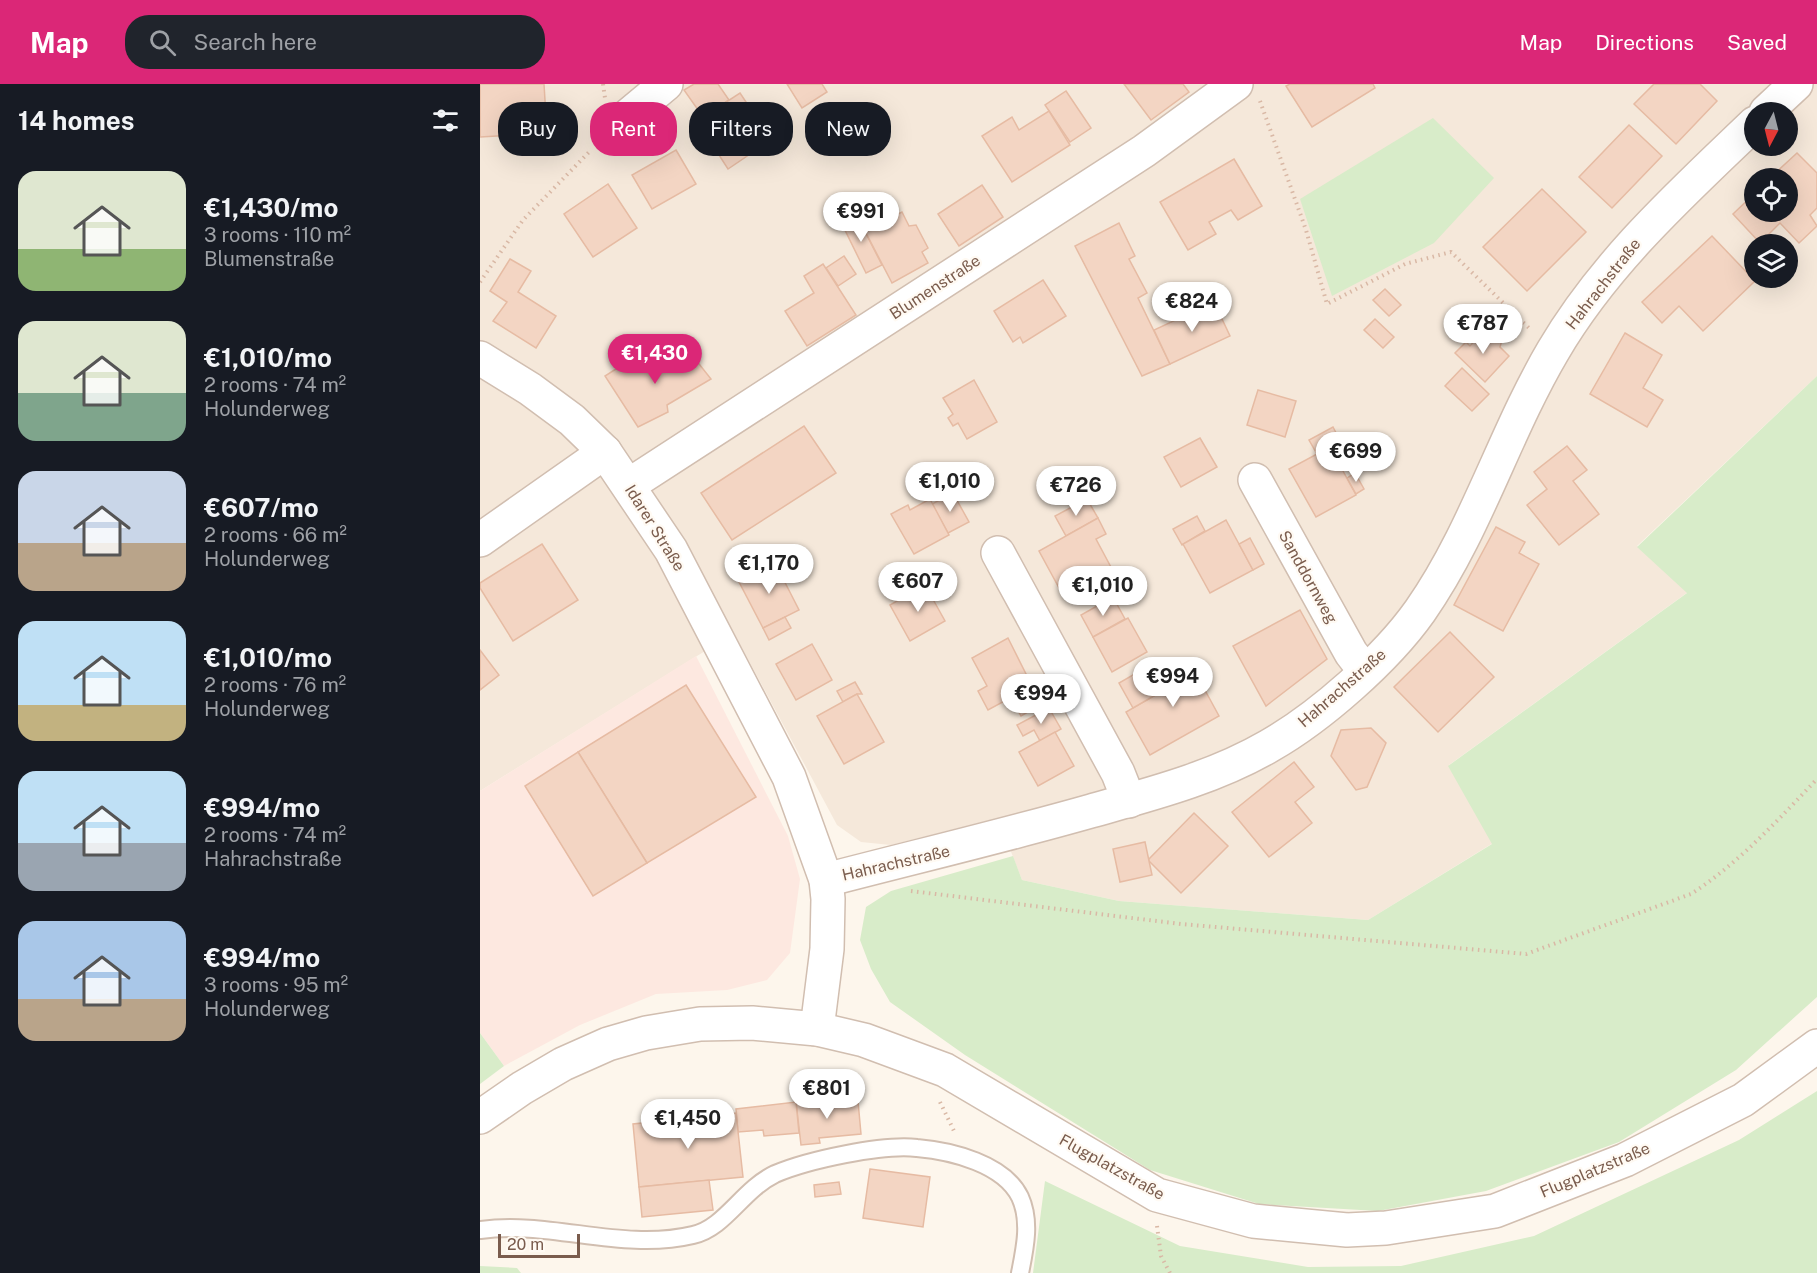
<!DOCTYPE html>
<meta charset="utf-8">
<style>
body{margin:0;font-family:"Public Sans",sans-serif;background:#20242c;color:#f1f3f6;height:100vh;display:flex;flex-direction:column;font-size:22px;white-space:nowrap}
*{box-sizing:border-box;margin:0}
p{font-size:20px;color:#9ea1a6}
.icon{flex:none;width:33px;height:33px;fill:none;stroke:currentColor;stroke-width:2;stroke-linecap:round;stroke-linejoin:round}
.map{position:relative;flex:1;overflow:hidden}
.details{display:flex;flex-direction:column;background:#171b24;width:480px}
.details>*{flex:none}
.top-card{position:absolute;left:18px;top:18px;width:570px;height:54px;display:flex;gap:12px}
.needle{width:39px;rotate:187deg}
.buttons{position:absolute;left:1264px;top:18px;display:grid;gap:12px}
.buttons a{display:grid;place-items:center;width:54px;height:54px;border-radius:50%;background:#171b24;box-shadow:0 6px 24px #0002;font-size:30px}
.scale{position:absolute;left:18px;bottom:15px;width:82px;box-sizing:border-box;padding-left:6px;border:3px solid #7a5c4d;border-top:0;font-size:16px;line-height:21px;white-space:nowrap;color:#7a5c4d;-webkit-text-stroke:4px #fffaf3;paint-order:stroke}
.price{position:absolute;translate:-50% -51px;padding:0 14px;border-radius:21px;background:#fff;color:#222;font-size:20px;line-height:39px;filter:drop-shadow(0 2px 3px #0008)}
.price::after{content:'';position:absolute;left:50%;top:36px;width:18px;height:14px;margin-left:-9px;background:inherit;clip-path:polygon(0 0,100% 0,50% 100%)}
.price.on{background:#db2777;color:#fff}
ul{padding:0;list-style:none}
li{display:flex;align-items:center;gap:18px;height:150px;padding:0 18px}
li span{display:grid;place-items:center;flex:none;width:168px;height:120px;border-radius:18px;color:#555}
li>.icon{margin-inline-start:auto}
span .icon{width:72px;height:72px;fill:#fffc;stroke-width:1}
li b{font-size:26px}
h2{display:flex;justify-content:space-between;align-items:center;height:72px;padding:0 18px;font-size:26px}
.pill{padding:0 21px;border-radius:24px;background:#171b24;box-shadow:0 6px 24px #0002;font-size:21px;line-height:54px}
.pill.on{background:#db2777;color:#fff}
header{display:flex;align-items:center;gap:36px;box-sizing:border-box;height:84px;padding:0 30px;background:#db2777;color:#fff}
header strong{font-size:28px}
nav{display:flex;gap:33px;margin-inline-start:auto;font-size:21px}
.search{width:420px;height:54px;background:#20242c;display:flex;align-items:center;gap:15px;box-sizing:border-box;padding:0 21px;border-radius:24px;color:#9ea1a6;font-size:22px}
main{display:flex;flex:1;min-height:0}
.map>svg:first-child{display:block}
.residential{fill:#f5e8da;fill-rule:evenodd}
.commercial{fill:#fde8e0}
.green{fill:#d8ecc9}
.building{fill:#f3d5c3;stroke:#e6bba3;stroke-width:1.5}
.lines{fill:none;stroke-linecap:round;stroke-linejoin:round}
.service-casing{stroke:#d1beb0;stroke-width:20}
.minor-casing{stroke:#d1beb0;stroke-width:36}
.tertiary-casing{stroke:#d1beb0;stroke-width:36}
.path{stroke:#d9b8a5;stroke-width:4;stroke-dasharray:1.5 4.5;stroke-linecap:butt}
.service{stroke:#fff;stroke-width:16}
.minor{stroke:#fff;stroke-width:33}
.tertiary{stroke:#fff;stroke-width:33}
.labels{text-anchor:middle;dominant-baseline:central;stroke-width:4.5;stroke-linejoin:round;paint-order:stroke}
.street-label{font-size:16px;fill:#7a5c4d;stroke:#fffaf3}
</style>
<header>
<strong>Map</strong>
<div class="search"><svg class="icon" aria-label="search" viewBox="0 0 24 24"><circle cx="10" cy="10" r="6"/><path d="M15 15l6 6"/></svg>Search here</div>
<nav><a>Map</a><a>Directions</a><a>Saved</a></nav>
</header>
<main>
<section class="details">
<h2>14 homes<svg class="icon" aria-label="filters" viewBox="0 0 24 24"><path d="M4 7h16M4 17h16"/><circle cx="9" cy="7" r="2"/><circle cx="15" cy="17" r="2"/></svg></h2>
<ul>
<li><span style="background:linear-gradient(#dfe7d0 65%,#8fb573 0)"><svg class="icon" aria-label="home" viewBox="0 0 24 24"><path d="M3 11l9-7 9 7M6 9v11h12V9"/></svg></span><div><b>€1,430/mo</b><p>3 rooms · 110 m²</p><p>Blumenstraße</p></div></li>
<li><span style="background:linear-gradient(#dfe7d0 60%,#7fa58c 0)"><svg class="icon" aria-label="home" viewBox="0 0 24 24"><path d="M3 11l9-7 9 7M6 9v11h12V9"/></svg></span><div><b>€1,010/mo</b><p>2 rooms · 74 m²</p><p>Holunderweg</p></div></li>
<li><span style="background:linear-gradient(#c9d6e8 60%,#b9a48a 0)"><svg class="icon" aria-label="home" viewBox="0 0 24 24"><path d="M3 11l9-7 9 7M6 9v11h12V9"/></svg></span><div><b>€607/mo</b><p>2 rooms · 66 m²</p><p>Holunderweg</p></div></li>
<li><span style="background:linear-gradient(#bfe0f5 70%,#c2b280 0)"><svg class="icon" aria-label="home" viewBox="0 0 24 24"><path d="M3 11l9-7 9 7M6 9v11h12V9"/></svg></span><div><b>€1,010/mo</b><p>2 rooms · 76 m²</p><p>Holunderweg</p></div></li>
<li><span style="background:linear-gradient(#bfe0f5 60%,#9aa5b1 0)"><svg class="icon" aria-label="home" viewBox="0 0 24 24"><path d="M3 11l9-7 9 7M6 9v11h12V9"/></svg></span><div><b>€994/mo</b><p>2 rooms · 74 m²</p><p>Hahrachstraße</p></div></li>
<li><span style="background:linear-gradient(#a9c7e8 65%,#b9a48a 0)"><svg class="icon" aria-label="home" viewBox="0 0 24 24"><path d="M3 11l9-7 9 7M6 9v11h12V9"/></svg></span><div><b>€994/mo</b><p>3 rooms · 95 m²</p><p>Holunderweg</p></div></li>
</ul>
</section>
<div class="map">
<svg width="1337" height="1189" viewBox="0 0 1337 1189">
<rect width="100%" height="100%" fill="#fdf6ec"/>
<path class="residential" d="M 0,0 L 1337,0 L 1337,292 L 1157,462 L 1208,508 L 969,681 L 1013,759 L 888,836 L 639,817 L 542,796 L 518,734 L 411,761 L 381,758 L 357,741 L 254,549 L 0,707 ZM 1275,28 L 1308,28 L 1308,62 L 1275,62 ZM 1275,94 L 1308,94 L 1308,128 L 1275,128 ZM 1275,160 L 1308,160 L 1308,194 L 1275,194 Z"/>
<path class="commercial" d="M 216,572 L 308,752 L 320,795 L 310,869 L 287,896 L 247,906 L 176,910 L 100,941 L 24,982 L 0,949 L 0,707 Z"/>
<g class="green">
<path d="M 953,34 L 1014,94 L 954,159 L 852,212 L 820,115 Z"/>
<path d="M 1337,292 L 1337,913 L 1256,986 L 1139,1058 L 1006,1107 L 898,1127 L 779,1120 L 670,1086 L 485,971 L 410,918 L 391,885 L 380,856 L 386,823 L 411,807 L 533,772 L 542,796 L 639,817 L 888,836 L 1012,760 L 968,682 L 1207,509 L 1157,463 Z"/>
<path d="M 0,949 L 24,982 L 0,1000 Z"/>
<path d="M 1337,1007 L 1337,1189 L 553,1189 L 565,1097 L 700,1162 L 828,1183 L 921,1182 L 1054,1152 L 1259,1056 Z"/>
<path d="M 0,1182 L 37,1184 L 41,1189 L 0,1189 Z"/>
</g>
<g class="building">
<path d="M 0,0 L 64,0 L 67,49 L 0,53 Z"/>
<path d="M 214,0 L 238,0 L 249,16 L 223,33 L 204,6 Z"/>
<path d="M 307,0 L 342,0 L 347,8 L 322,24 Z"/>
<path d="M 644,0 L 703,0 L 709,8 L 671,36 Z"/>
<path d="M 810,0 L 893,0 L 895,4 L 832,43 L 806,2 Z"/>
<path d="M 1174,0 L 1220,0 L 1237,17 L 1196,60 L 1154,20 Z"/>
<path d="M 586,7 L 611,44 L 590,58 L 565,21 Z"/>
<path d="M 260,9 L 282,42 L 264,54 L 273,68 L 248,85 L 217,37 Z"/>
<path d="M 569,27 L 590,61 L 532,98 L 502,52 L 532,33 L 539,46 Z"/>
<path d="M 1149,41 L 1182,72 L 1132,124 L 1099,93 Z"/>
<path d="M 196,66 L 216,100 L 172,125 L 152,91 Z"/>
<path d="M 1317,69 L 1337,89 L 1337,124 L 1330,131 L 1337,142 L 1319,159 L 1300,139 L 1280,159 L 1253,130 L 1275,109 L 1275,128 L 1308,128 L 1308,94 L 1290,94 Z"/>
<path d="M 754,75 L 782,122 L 758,136 L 751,126 L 729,138 L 736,150 L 708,166 L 680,118 Z"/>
<path d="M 128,100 L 157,144 L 113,173 L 84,130 Z"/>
<path d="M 502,101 L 523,133 L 479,162 L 458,130 Z"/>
<path d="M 1062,105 L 1106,148 L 1047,207 L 1003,163 Z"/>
<path d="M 375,128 L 402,181 L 386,189 L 360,136 Z"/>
<path d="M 422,128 L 429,142 L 436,141 L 448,164 L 442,168 L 448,179 L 412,199 L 385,147 Z"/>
<path d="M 639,139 L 655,172 L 649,175 L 667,209 L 658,214 L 690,280 L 662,292 L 595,162 Z"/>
<path d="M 1232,152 L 1275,197 L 1223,247 L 1199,222 L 1182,239 L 1162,218 Z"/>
<path d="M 364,172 L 376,190 L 358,202 L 346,184 Z"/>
<path d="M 30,175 L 51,187 L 38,208 L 76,232 L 56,264 L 13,237 L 27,218 L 10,207 Z"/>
<path d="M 343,180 L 376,231 L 327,262 L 305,227 L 334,209 L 324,192 Z"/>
<path d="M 563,196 L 586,232 L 543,259 L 540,253 L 533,258 L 514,227 Z"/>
<path d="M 905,205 L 921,221 L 909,232 L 893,216 Z"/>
<path d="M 734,218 L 750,252 L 690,280 L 674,246 Z"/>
<path d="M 895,235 L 914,253 L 903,264 L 884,246 Z"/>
<path d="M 1003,247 L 1010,254 L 1018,252 L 1022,256 L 1020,263 L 1029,272 L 1005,298 L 975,269 L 986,258 L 990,262 Z"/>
<path d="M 1145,249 L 1182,271 L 1163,304 L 1183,316 L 1167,343 L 1110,310 Z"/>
<path d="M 208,266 L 231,295 L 187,321 L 188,328 L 158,343 L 125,292 L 159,270 L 171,290 Z"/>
<path d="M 982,284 L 1009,310 L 992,327 L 965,302 Z"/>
<path d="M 494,296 L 517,338 L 487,355 L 478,339 L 473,342 L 468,334 L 473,330 L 463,314 Z"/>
<path d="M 778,306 L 816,317 L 805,353 L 767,341 Z"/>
<path d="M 324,342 L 356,389 L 252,456 L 221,409 Z"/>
<path d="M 853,343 L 862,360 L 837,370 L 829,356 Z"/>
<path d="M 720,354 L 737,383 L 701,403 L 684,373 Z"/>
<path d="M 1087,362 L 1107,386 L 1093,397 L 1119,430 L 1079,461 L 1047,421 L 1067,405 L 1054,388 Z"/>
<path d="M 850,363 L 876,411 L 836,433 L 809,385 Z"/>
<path d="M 875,389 L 884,405 L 876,410 L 867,394 Z"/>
<path d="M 473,409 L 489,438 L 468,449 L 452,420 Z"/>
<path d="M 450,415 L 469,451 L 434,470 L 411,430 L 428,421 L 430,426 Z"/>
<path d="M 607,415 L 618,434 L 586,452 L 575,432 Z"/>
<path d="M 717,432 L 725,447 L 702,461 L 693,445 Z"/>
<path d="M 618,434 L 626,450 L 616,455 L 633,487 L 584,513 L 559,467 Z"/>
<path d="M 746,436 L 773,486 L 730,509 L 703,460 Z"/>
<path d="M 1016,443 L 1045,458 L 1039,469 L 1059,480 L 1023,547 L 974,521 Z"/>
<path d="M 770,454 L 784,480 L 773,486 L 759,460 Z"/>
<path d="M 62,460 L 98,516 L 33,557 L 0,504 L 0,499 Z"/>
<path d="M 294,477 L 319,526 L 283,544 L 258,496 Z"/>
<path d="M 445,501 L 465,537 L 430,557 L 410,521 Z"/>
<path d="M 633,513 L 645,535 L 613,553 L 601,531 Z"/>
<path d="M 820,526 L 847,575 L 786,622 L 753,562 Z"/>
<path d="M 305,533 L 311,544 L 289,556 L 283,544 Z"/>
<path d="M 648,534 L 667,568 L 632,588 L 613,553 Z"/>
<path d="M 970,548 L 1014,593 L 958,648 L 914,603 Z"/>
<path d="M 528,554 L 552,602 L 508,626 L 498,607 L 507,602 L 492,574 Z"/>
<path d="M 332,560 L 352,596 L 316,616 L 296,580 Z"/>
<path d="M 0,566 L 19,591 L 0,606 Z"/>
<path d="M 708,575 L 739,632 L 670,671 L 646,628 L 679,609 L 671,595 Z"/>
<path d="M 665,584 L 679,609 L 653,624 L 639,599 Z"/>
<path d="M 375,598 L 382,610 L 377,610 L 363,618 L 357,607 Z"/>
<path d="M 206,601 L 276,713 L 167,779 L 98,668 Z"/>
<path d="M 552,602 L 562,620 L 541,632 L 531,614 Z"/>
<path d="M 377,610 L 404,658 L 364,680 L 337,632 Z"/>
<path d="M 569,624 L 581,645 L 560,657 L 554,646 L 543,652 L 537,641 Z"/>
<path d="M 891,644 L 906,659 L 887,703 L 876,706 L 851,672 L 861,646 Z"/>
<path d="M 575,648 L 594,682 L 558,702 L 539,668 Z"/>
<path d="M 98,668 L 167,779 L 113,812 L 45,702 Z"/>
<path d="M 814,678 L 834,703 L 815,718 L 832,739 L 789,773 L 752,728 Z"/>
<path d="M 714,729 L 748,762 L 701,809 L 668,776 Z"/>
<path d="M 665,758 L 672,791 L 640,798 L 633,765 Z"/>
<path d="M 350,1015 L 350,1020 L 378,1017 L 381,1050 L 339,1054 L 340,1059 L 321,1061 L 316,1018 Z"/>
<path d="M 316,1018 L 319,1049 L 284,1052 L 283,1046 L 258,1048 L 256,1025 Z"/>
<path d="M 256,1029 L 263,1093 L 159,1103 L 153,1040 Z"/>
<path d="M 390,1085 L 450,1093 L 443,1143 L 383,1134 Z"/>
<path d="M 229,1096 L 233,1126 L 162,1133 L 159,1103 Z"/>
<path d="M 359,1098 L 361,1110 L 335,1113 L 334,1101 Z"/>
</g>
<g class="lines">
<g class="service-casing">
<path id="service" d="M 0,1146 C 71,1136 142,1168 213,1151 C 245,1144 262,1106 295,1090 C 328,1076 402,1060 437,1064 C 472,1067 524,1080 540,1113 C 551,1137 545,1164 540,1189"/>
</g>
<g class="minor-casing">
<g id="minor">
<path d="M 1286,28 L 1316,0"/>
<path d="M 132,45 L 186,0"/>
<path d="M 0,274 L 50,305 L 92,336 L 125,368 L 191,466 L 309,693 L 346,796 L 348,815 L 347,865 L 337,945"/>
<path d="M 775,396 L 871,569 L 885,587"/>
<path d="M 149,401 L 664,67 L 756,0"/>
<path d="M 0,456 L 125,368"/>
<path d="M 518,469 L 638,689 L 649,717"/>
<path d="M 346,796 C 434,773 523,752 611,727 C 671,710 734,694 789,662 C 840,633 906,575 940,527 C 996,447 1024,350 1073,267 C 1125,178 1202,109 1275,39"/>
</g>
</g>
<g class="tertiary-casing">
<path id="tertiary" d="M 0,1033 L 42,1004 L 83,980 L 128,960 L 166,949 L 220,940 L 272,939 L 337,945 L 384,956 L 465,986 L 677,1111 L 773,1137 L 867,1146 L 906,1144 L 1015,1127 L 1145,1076 L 1263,1016 L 1337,962"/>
</g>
<g class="path">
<path d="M 123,0 L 125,14"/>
<path d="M 780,17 L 826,146 L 847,220 L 925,180 L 971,168 L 1051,246"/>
<path d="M 0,198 L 43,136 L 111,66"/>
<path d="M 431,807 L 701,840 L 1046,870 L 1211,810 C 1259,779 1298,736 1337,695"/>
<path d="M 460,1018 L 475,1049"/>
<path d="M 677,1142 L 681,1172 L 690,1189"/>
</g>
<use href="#service" class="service"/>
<use href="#minor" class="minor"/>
<use href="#tertiary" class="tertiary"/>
</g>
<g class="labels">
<g class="street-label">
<text transform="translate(1123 200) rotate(-52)">Hahrachstraße</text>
<text transform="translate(455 203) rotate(-33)">Blumenstraße</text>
<text transform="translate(175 444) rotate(58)">Idarer Straße</text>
<text transform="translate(828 493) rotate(61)">Sanddornweg</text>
<text transform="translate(862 604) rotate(-41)">Hahrachstraße</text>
<text transform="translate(416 779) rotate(-13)">Hahrachstraße</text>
<text transform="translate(632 1083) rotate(29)">Flugplatzstraße</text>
<text transform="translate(1115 1086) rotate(-23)">Flugplatzstraße</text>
</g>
</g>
</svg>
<div class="buttons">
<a><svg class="needle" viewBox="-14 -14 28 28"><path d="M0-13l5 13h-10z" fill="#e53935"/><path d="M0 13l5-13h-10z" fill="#9ea1a6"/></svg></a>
<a><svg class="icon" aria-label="locate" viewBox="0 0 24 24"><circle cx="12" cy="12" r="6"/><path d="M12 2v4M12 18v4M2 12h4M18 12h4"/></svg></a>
<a><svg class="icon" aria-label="layers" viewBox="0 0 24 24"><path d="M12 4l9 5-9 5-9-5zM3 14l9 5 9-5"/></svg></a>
</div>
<div class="scale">20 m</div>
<b class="price" style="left:381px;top:159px">€991</b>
<b class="price" style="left:712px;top:249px">€824</b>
<b class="price" style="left:1003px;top:271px">€787</b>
<b class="price on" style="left:175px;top:301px">€1,430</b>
<b class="price" style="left:876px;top:399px">€699</b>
<b class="price" style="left:470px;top:429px">€1,010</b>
<b class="price" style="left:596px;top:433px">€726</b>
<b class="price" style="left:289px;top:511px">€1,170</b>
<b class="price" style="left:438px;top:529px">€607</b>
<b class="price" style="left:623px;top:533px">€1,010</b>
<b class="price" style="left:693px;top:624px">€994</b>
<b class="price" style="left:561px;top:641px">€994</b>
<b class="price" style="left:347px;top:1036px">€801</b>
<b class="price" style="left:208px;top:1066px">€1,450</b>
<div class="top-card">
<a class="pill">Buy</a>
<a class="pill on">Rent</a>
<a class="pill">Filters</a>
<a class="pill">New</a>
</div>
</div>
</main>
